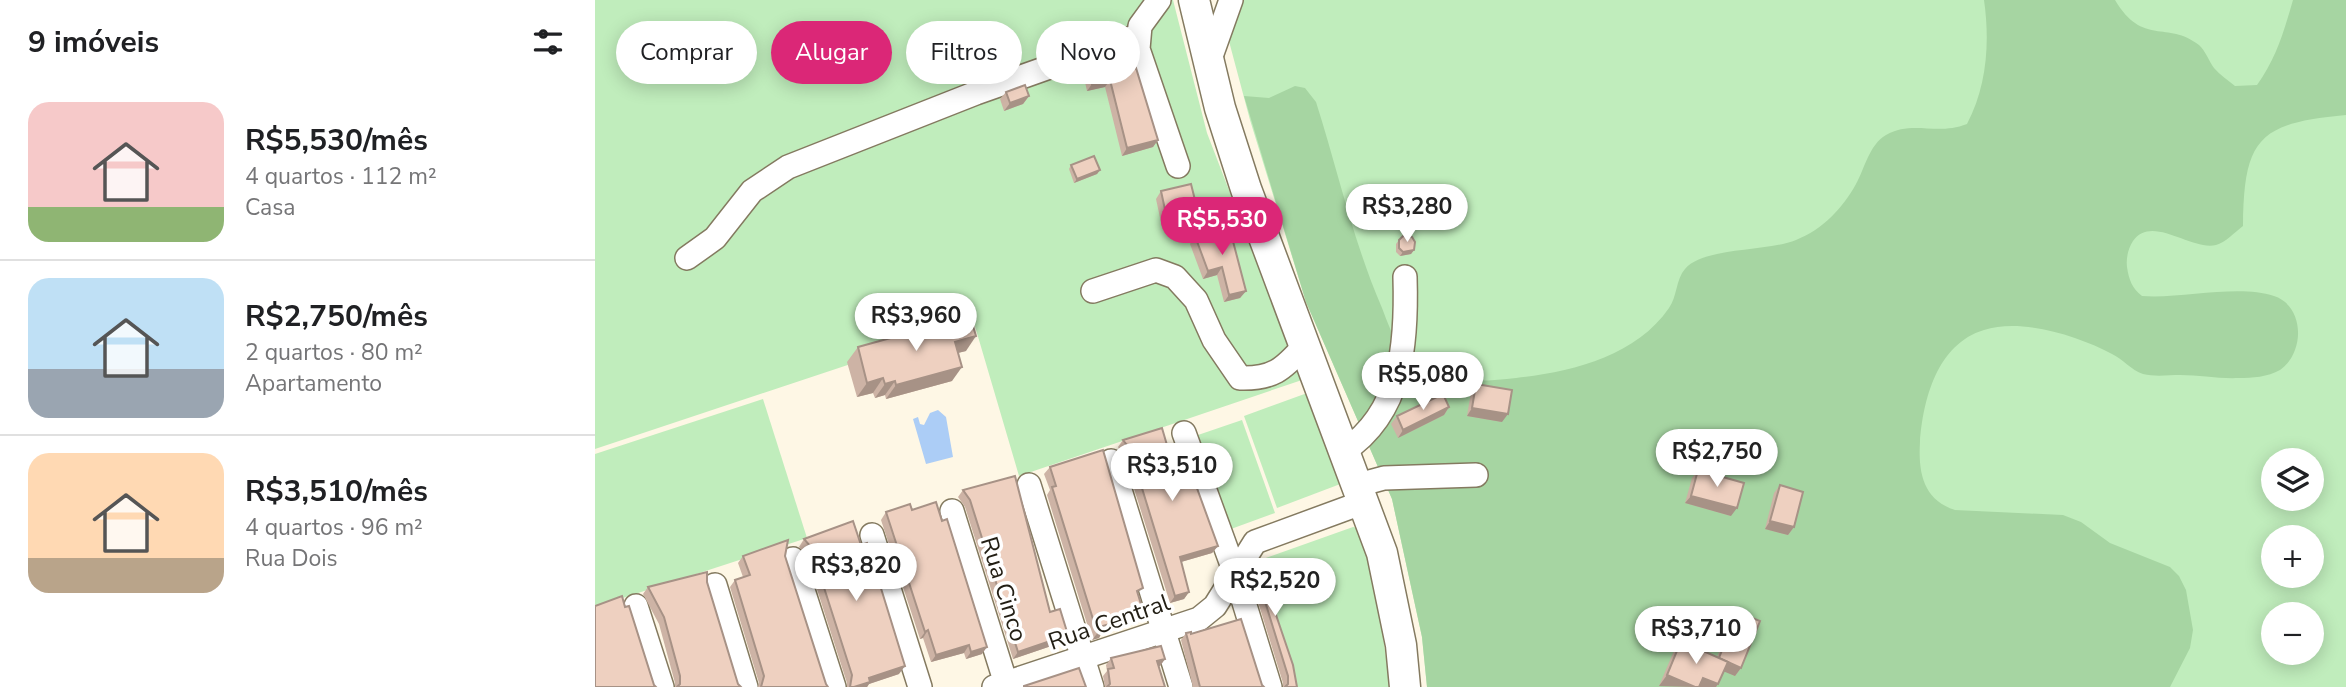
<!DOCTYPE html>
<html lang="pt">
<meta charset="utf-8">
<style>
body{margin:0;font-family:"Nunito Sans",sans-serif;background:#f2f2f2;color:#202124;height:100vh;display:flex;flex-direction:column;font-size:26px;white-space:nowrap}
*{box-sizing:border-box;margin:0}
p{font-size:23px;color:#757577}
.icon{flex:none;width:38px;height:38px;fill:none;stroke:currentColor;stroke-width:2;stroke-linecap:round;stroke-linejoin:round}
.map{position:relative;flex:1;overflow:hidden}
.drawer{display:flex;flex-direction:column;background:#fff;width:595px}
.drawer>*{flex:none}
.guide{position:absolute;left:21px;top:21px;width:665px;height:63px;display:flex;gap:14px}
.buttons{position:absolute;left:1666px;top:448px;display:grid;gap:14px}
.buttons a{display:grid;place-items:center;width:63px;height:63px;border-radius:50%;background:#fff;box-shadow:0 4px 18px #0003;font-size:35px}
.price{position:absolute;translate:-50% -60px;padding:0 16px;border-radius:24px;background:#fff;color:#222;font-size:23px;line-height:46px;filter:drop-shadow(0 2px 4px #0008)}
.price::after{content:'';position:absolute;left:50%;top:42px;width:21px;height:16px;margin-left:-10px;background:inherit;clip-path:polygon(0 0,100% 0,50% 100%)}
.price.current{background:#db2777;color:#fff}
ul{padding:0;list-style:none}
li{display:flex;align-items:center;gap:21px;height:175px;padding:0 28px}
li+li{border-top:2px solid #e0e0e0}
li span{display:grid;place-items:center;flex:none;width:196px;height:140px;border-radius:21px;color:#555}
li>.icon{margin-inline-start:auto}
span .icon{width:84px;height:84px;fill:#fffc;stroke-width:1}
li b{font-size:30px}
h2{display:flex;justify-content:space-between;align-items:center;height:84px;padding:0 28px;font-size:30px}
.pill{padding:0 24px;border-radius:32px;background:#fff;box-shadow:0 4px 18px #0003;font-size:24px;line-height:63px}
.pill.current{background:#db2777;color:#fff}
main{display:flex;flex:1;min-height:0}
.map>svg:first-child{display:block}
.green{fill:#c0edbc;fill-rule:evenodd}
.forest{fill:#a6d5a2}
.water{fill:#accdf6}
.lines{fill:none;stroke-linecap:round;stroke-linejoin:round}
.minor-casing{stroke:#847a60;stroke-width:26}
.major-casing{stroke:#847a60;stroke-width:33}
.minor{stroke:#fff;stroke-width:23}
.major{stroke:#fff;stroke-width:30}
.wall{fill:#cdb3a5}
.shaded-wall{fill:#a79286}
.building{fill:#eed0c0;stroke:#a79286;stroke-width:2}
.labels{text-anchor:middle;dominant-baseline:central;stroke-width:7;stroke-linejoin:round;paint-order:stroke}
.street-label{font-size:24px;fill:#221e14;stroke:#fff}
</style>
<main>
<section class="drawer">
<h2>9 imóveis<svg class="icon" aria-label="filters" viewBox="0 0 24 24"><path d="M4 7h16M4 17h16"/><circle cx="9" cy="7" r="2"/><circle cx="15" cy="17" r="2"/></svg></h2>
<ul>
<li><span style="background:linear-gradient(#f6c9c9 75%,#8fb573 0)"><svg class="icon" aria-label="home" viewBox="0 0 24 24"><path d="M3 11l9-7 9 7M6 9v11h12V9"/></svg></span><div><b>R$5,530/mês</b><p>4 quartos · 112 m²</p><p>Casa</p></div></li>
<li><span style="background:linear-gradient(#bfe0f5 65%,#9aa5b1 0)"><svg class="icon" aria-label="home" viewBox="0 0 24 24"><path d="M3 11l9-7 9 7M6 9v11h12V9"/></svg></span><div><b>R$2,750/mês</b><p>2 quartos · 80 m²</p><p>Apartamento</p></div></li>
<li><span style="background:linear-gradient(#ffd9b3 75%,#b9a48a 0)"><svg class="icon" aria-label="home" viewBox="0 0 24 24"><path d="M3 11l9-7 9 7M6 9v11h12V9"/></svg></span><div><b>R$3,510/mês</b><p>4 quartos · 96 m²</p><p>Rua Dois</p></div></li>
</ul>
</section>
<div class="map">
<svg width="1751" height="687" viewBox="0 0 1751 687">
<rect width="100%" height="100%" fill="#fef7e5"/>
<g class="green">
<path d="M 0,0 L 578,0 L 612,133 L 707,380 L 424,476 L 379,323 L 0,449 Z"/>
<path d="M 623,0 L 1751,0 L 1751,687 L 832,687 L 827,637 L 797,499 L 711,302 L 655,120 ZM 1678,460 L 1717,460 L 1717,499 L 1678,499 ZM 1678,537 L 1717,537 L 1717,576 L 1678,576 ZM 1678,614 L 1717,614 L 1717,653 L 1678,653 Z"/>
<path d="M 715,392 L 748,483 L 682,508 L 649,416 Z"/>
<path d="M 168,399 L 212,538 L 0,607 L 0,454 Z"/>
<path d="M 647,420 L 680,513 L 636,529 L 603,435 Z"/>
<path d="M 758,527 L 763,528 L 776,549 L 795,687 L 698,687 L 668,559 Z"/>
</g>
<path class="forest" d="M 1389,0 L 1520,0 C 1548,47 1572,20 1604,45 C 1610,50 1614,61 1619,68 C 1625,75 1633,80 1640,86 L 1662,85 C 1681,59 1689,31 1698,0 L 1751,0 L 1751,115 C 1663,123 1649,139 1648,226 C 1640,232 1630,243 1621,245 C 1596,251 1557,214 1538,241 C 1533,249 1531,258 1532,267 C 1534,280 1537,288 1547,296 C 1587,299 1643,284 1679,296 C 1710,306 1710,353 1685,370 C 1673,377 1657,378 1644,378 C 1624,379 1605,375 1585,375 C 1574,375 1560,377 1548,374 C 1536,370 1528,359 1517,354 C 1483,336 1427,318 1389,330 C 1342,344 1328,400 1325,442 C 1323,474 1329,500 1360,510 L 1468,515 L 1486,522 L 1515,543 L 1575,567 L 1584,576 L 1591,590 L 1598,630 L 1595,648 L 1575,687 L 832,687 L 827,637 L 797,499 L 711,302 L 649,96 L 674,98 L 700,86 L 710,88 L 721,102 C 743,171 758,241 787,308 C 792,321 798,339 808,350 C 839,384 879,383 921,378 C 976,372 1040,357 1074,308 C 1082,297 1081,279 1090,269 C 1108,247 1172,252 1201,240 C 1228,229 1247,209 1261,184 C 1270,168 1274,145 1291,135 C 1318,120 1341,136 1372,124 C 1392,86 1395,42 1389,0 Z"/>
<path class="water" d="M 343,410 L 351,417 L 358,457 L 331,464 L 318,419 L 323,417 L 325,424 L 329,425 L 335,413 Z"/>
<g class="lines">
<g class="minor-casing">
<g id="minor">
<path d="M 564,0 L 545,26 L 543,49 L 583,166"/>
<path d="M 614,62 L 636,0"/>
<path d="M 92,258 L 120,238 L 157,191 L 193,167 L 381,93 L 542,36"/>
<path d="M 498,291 L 561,270 L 580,277 L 601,300 L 619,340 L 645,378 C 677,379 688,370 709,346"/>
<path d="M 589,433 L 640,573 L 675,687"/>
<path d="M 749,451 C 808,412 812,342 810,277"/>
<path d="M 516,461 L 586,687"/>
<path d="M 434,485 L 497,687"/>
<path d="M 763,485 L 789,478 L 881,475"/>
<path d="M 357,511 L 412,687"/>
<path d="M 277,535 L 325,687"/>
<path d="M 198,559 L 239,687"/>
<path d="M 120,585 L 151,687"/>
<path d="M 41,606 L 67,687"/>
<path d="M 399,687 L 604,619 L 620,606 L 660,542 L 769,502"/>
</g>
</g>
<g class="major-casing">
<path id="major" d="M 599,0 L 625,108 L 651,189 L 787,553 L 806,645 L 810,687"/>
</g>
<use href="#minor" class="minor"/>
<use href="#major" class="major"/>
</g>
<g class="wall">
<path d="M 484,66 L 537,70 L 563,140 L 558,147 L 527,156 L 510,87 L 492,91 L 489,78 L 481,80 L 479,73 Z"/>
<path d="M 411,92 L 434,96 L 428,104 L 409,111 L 405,99 Z"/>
<path d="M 476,165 L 505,170 L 502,174 L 479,183 L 474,169 Z"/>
<path d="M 566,191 L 603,212 L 597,220 L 567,227 L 561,199 Z"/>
<path d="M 600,236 L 651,291 L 645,298 L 629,302 L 622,275 L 608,279 L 595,244 Z"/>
<path d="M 804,240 L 819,250 L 816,254 L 805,256 L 801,252 L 801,244 Z"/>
<path d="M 263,347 L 371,351 L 363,353 L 357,381 L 291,399 L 290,395 L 280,398 L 278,393 L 262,397 L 252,362 Z"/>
<path d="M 881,384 L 907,422 L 872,416 L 876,392 Z"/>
<path d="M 854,407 L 849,415 L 803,438 L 796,424 L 802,416 Z"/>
<path d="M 528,440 L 623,546 L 617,553 L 586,562 L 594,592 L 589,599 L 575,603 L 529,457 L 523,447 Z"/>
<path d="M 455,467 L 543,595 L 544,622 L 507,632 L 504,638 L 497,640 L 452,495 L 455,490 L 449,474 Z"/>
<path d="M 1103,470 L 1136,516 L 1090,503 L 1097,478 Z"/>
<path d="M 1185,485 L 1199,527 L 1193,535 L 1170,529 L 1179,493 Z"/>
<path d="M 368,490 L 455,612 L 468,642 L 418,659 L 370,507 L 363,497 Z"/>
<path d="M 317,510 L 387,654 L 371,659 L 369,653 L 336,662 L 328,638 L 325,639 L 286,520 L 291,512 Z"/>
<path d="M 258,521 L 304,674 L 274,684 L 272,687 L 252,687 L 252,683 L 211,555 L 204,547 L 209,539 Z"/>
<path d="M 148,556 L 190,556 L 231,684 L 233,687 L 163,687 L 164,683 L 135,587 L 140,580 L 148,577 L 143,563 Z"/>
<path d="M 660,569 L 683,608 L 680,612 L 702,687 L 688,687 L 688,683 L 655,576 Z"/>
<path d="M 112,582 L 143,684 L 146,687 L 80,687 L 80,683 L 64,624 L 48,594 L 53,587 Z"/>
<path d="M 1142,612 L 1146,668 L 1140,676 L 1129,671 L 1121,687 L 1064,686 L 1078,653 L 1086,641 L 1122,657 L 1137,620 Z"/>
<path d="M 591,633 L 596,634 L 669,687 L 598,687 L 586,640 Z"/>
<path d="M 516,658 L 570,659 L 564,667 L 570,687 L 510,687 L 508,676 L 512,671 L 511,665 Z"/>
</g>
<g class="shaded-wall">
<path d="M 494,71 L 489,78 L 481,80 L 486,73 Z"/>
<path d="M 515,80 L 510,87 L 492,91 L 497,84 Z"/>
<path d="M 434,96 L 428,104 L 409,111 L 415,103 Z"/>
<path d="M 563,140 L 558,147 L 527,156 L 532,148 Z"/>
<path d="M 505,170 L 502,174 L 479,183 L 482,179 Z"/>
<path d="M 603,212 L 597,220 L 567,227 L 572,219 Z"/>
<path d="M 819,250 L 816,254 L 805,256 L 808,252 Z"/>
<path d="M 627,267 L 622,275 L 608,279 L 613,271 Z"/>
<path d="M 651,291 L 645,298 L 629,302 L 634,295 Z"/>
<path d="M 381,336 L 371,351 L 350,356 L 360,342 Z"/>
<path d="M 367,367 L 357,381 L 291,399 L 301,385 Z"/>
<path d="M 288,378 L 278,393 L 262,397 L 272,383 Z"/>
<path d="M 300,381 L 290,395 L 280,398 L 290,384 Z"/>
<path d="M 854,407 L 849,415 L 803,438 L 808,430 Z"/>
<path d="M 877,408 L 913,414 L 907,422 L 872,416 Z"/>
<path d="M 1096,496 L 1142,508 L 1136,516 L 1090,503 Z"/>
<path d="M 1175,521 L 1199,527 L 1193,535 L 1170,529 Z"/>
<path d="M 623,546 L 617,553 L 579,564 L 585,557 Z"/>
<path d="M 594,592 L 589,599 L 575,603 L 580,596 Z"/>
<path d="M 549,614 L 544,622 L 507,632 L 504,638 L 497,640 L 508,626 Z"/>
<path d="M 333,630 L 328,638 L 325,639 L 330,632 Z"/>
<path d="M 473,635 L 468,642 L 418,659 L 423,652 Z"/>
<path d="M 374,645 L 369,653 L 336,662 L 341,655 Z"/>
<path d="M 392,647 L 387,654 L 371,659 L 376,652 Z"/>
<path d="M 570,659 L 565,666 L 557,668 L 562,661 Z"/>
<path d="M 1123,659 L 1146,668 L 1140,676 L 1118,667 Z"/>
<path d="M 310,666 L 304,674 L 274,684 L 272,687 L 259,687 L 274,678 Z"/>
<path d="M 1072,675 L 1100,687 L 1064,686 Z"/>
<path d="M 1108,678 L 1123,684 L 1121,687 L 1102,687 Z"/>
</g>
<g class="building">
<path d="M 531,49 L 537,70 L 541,68 L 563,140 L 532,148 L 515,80 L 497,84 L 494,71 L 486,73 L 484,66 Z"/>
<path d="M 430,85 L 434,96 L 415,103 L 411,92 Z"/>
<path d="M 499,156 L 505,170 L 482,179 L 476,165 Z"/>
<path d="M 596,184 L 603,212 L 572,219 L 566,191 Z"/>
<path d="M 634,226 L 651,291 L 634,295 L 627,267 L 613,271 L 600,236 Z"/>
<path d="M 808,236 L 817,237 L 820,242 L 819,250 L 808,252 L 804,248 L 804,240 Z"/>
<path d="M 375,316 L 381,336 L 360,342 L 367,367 L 301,385 L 300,381 L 290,384 L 288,378 L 272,383 L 263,347 Z"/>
<path d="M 881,384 L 917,390 L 913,414 L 877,408 Z"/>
<path d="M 848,394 L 854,407 L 808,430 L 802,416 Z"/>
<path d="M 567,428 L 574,452 L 587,447 L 623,546 L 585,557 L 594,592 L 580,596 L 535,449 L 528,440 Z"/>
<path d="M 508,450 L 548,588 L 542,591 L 549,614 L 508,626 L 509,630 L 502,632 L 457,487 L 461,486 L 455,467 Z"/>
<path d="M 1103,470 L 1149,483 L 1142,508 L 1096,496 Z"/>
<path d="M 420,476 L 455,612 L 465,609 L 473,635 L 423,652 L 375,500 L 368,490 Z"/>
<path d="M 1185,485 L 1208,492 L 1199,527 L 1175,521 Z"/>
<path d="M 341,502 L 347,521 L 352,519 L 392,647 L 376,652 L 374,645 L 341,655 L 333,630 L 330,632 L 291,512 L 315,504 L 317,510 Z"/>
<path d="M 258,521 L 266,545 L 272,543 L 310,666 L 274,678 L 275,682 L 259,687 L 255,687 L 257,675 L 216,547 L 209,539 Z"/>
<path d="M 193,540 L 190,556 L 231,684 L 233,687 L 166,687 L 169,676 L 140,580 L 155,575 L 148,556 Z"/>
<path d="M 675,562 L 683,608 L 679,609 L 698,665 L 702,687 L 690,687 L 693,684 L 693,676 L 660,569 Z"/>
<path d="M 112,572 L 112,582 L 143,684 L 146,687 L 82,687 L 85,684 L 85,676 L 69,617 L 53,587 Z"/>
<path d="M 27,596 L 30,607 L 34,606 L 59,685 L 61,687 L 0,687 L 0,606 Z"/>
<path d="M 1142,612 L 1165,621 L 1146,668 L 1124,658 Z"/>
<path d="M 646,619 L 667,685 L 669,687 L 605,687 L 591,633 L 596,632 L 596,634 Z"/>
<path d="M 1086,641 L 1133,662 L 1123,684 L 1108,678 L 1104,687 L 1100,687 L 1072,675 Z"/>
<path d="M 566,646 L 570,659 L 562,661 L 570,687 L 512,687 L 515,684 L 513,669 L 519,668 L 516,658 Z"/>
<path d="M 484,668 L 491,687 L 429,687 L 429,686 Z"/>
</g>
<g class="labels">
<g class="street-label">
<text transform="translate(409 589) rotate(73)">Rua Cinco</text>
<text transform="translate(514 622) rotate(-19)">Rua Central</text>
</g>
</g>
</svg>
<div class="buttons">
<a><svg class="icon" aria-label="layers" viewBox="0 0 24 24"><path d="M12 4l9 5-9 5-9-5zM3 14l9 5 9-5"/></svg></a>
<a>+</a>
<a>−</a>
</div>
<b class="price" style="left:812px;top:244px">R$3,280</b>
<b class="price current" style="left:627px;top:257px">R$5,530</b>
<b class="price" style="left:321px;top:353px">R$3,960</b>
<b class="price" style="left:828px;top:412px">R$5,080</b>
<b class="price" style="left:1122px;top:489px">R$2,750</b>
<b class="price" style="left:577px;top:503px">R$3,510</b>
<b class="price" style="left:261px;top:603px">R$3,820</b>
<b class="price" style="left:680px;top:618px">R$2,520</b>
<b class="price" style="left:1101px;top:666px">R$3,710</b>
<div class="guide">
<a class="pill">Comprar</a>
<a class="pill current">Alugar</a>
<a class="pill">Filtros</a>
<a class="pill">Novo</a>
</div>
</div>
</main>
